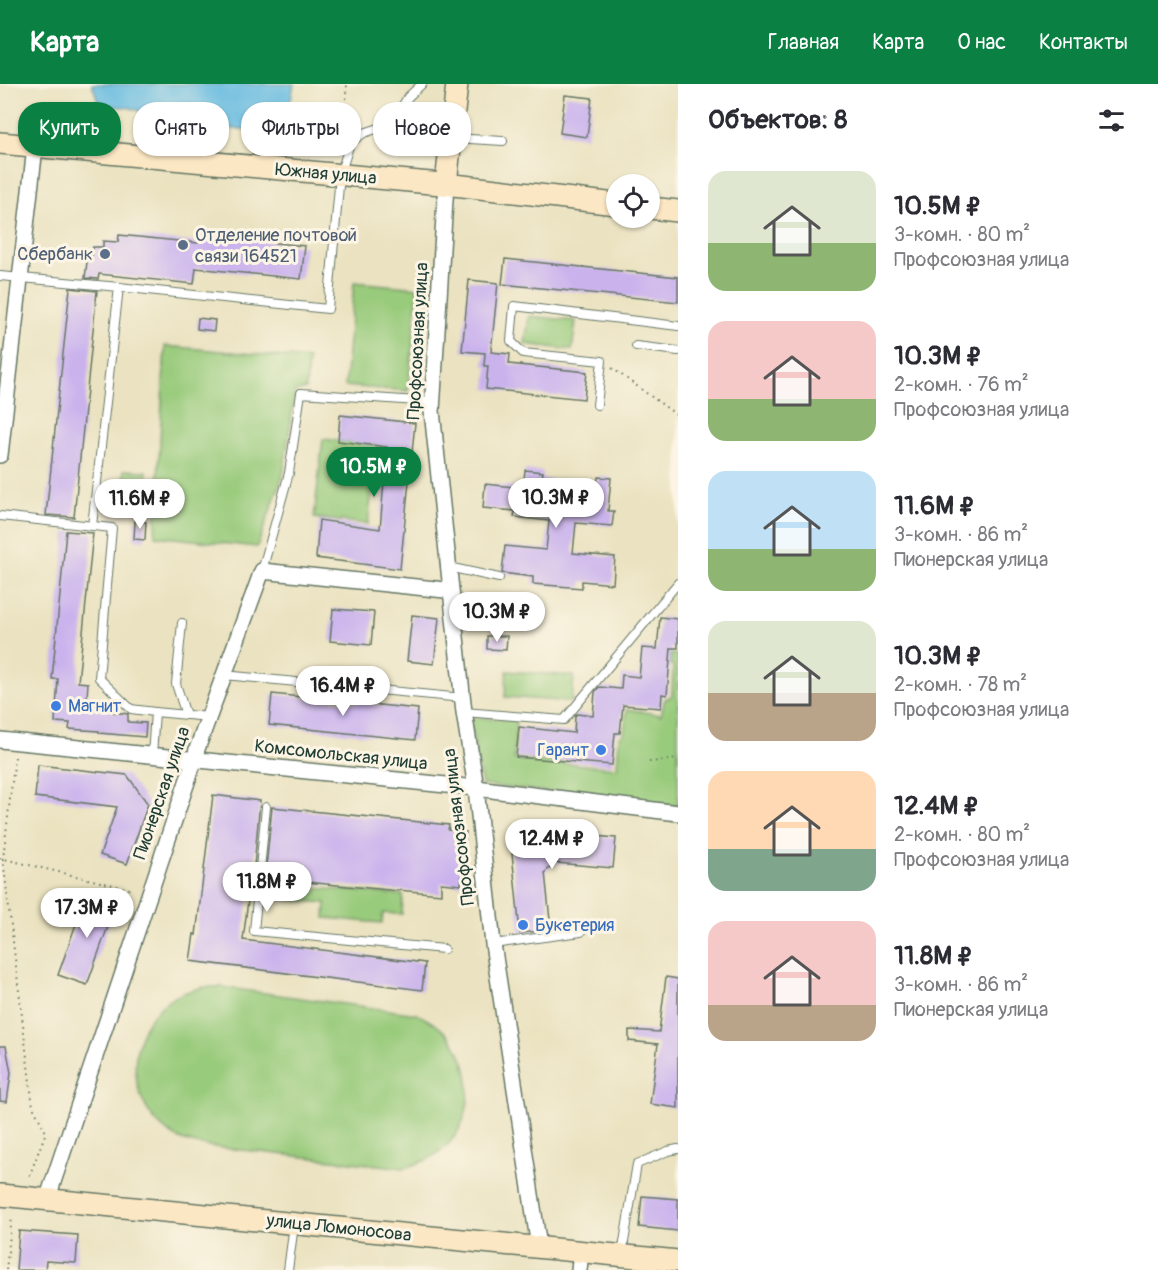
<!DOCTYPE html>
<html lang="ru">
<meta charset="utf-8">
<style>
body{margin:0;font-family:Pangolin,sans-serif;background:#f7f7f7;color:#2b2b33;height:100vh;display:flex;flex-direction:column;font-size:22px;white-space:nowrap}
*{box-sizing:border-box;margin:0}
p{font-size:20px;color:#7c7c81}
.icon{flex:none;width:33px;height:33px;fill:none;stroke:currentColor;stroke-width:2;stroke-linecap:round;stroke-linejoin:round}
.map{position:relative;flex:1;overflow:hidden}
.sheet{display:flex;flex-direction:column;background:#fff;width:480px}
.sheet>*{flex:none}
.hud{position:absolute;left:18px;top:18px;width:570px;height:54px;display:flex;gap:12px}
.tools{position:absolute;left:606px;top:90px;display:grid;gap:12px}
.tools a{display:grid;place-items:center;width:54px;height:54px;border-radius:50%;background:#fff;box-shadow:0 2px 4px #0004;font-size:30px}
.price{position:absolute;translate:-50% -51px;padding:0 14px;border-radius:21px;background:#fff;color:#222;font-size:20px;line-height:39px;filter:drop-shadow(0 2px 3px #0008)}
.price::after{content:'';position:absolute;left:50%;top:36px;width:18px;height:14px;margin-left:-9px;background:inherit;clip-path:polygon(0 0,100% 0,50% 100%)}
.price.current{background:#0b8043;color:#fff}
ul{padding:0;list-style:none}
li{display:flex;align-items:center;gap:18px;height:150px;padding:0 30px}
li span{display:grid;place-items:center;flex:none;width:168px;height:120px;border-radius:18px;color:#555}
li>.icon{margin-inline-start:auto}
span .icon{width:72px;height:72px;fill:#fffc;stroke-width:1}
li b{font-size:26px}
h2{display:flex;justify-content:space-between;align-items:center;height:72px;padding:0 30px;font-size:26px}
.pill{padding:0 21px;border-radius:24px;background:#fff;box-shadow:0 2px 4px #0004;font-size:21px;line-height:54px}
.pill.current{background:#0b8043;color:#fff}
header{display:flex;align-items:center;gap:36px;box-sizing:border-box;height:84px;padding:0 30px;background:#0b8043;color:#fff}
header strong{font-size:28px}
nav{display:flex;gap:33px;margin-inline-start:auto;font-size:21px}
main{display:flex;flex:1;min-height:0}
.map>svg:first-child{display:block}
.green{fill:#99cb7b;stroke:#5c8458;stroke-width:1.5}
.water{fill:#63bae0;stroke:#417c8a;stroke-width:1.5}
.building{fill:#cab3ed}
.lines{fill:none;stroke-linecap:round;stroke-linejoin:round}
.lane-casing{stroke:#667765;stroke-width:10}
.street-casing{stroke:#667765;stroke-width:18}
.secondary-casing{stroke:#667765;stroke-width:24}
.path{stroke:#667765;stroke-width:2;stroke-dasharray:1.5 4.5;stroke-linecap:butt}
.lane{stroke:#fff;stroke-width:8}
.street{stroke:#fff;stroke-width:15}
.secondary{stroke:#fbe7c3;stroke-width:21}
.service-dot{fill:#5c6f8a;stroke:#fcf5e5;stroke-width:2}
.shop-dot{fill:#3f7fe0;stroke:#fcf5e5;stroke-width:2}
.labels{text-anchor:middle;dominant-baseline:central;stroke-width:6;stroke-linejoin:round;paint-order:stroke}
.street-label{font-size:18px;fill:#1f3d34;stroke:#fcf5e5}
.service-label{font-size:18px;fill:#4e5e75;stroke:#fcf5e5;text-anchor:start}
.shop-label{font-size:18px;fill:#366cbe;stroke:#fcf5e5;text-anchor:start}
</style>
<header>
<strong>Карта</strong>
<nav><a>Главная</a><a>Карта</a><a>О нас</a><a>Контакты</a></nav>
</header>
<main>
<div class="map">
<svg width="678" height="1186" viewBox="0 0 678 1186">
<rect width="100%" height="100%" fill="#fcf5e5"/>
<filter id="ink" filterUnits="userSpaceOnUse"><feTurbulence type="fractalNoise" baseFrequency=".0167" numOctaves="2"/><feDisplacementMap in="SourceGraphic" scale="12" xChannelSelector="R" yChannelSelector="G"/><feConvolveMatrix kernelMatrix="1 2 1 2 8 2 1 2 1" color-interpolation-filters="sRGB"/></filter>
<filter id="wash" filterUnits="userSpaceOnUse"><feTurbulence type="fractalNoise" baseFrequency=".008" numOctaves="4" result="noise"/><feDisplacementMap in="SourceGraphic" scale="24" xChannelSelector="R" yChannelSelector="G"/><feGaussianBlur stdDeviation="1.35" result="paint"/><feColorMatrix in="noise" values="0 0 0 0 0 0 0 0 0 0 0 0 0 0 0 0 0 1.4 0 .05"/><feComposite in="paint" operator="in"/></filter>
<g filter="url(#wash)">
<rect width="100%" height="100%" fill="#eae2c0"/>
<g class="green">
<path d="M 354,198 L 418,204 L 408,307 L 345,302 Z"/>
<path d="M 529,232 L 576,237 L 572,266 L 525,260 Z"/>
<path d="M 165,262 L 308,275 L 306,305 L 295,308 L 283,391 L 257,463 L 155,452 Z"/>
<path d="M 323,355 L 377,361 L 368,440 L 314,434 Z"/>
<path d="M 124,386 L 147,387 L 145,415 L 123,413 Z"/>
<path d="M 671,570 L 678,571 L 678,722 L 482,701 L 469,633 L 516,636 L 514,675 L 617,684 L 619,653 L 624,650 L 627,625 L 661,631 L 665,615 L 672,612 L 673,582 L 670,580 Z"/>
<path d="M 507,587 L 574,592 L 572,618 L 505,613 Z"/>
<path d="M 267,800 L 403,811 L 402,830 L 383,829 L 382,839 L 325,834 L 326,819 L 266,814 Z"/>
<path d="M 204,903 L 221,903 L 417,930 C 430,937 442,943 451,955 C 476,987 475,1037 443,1065 C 432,1075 419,1079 405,1084 L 214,1063 C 200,1061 186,1059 174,1052 C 128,1025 122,956 162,922 C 174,911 188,907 204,903 Z"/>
</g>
<path class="water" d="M 92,0 L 294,0 L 291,15 L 286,23 L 264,41 L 255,45 L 194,45 L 174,42 L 135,25 L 126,23 L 106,22 L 98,17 Z"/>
<g id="blocks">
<g class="building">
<path d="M 565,11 L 592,14 L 587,53 L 560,49 Z"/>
<path d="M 119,151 L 198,159 L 199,151 L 305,162 L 301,195 L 196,184 L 194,200 L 99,190 L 98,195 L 85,194 L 88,170 L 92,171 L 93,163 L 103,163 L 103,157 L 118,158 Z"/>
<path d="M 505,175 L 678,193 L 678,218 L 502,200 Z"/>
<path d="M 469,196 L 498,199 L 491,268 L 510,270 L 509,280 L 587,288 L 584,315 L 486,305 L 488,282 L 484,282 L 485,269 L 462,267 Z"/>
<path d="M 70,204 L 97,207 L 74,433 L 46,431 Z"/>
<path d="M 198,234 L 215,236 L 214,247 L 197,245 Z"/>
<path d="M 340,331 L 415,339 L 400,485 L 316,474 L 319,436 L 380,445 L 387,363 L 338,357 Z"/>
<path d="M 525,386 L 543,388 L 542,395 L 597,401 L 598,393 L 611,394 L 608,427 L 614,427 L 612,442 L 576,439 L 573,469 L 615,473 L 613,500 L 582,497 L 582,504 L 533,500 L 533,493 L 502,489 L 505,462 L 546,466 L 549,437 L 514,433 L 515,427 L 483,424 L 485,400 L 523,404 Z"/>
<path d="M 135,437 L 146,438 L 145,456 L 134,455 Z"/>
<path d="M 66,447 L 93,449 L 78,598 L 88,599 L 87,614 L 113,616 L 113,628 L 128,630 L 128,638 L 146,639 L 145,653 L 99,649 L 99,647 L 69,645 L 70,639 L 55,638 L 58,595 L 52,595 Z"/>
<path d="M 333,525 L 374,528 L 371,561 L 330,557 Z"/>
<path d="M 412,531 L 439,534 L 434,580 L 407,577 Z"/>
<path d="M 660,533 L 678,535 L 678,564 L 671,564 L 667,611 L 662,610 L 661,624 L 623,621 L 620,649 L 615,649 L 612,681 L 516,673 L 519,643 L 574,649 L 575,632 L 577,630 L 593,632 L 595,608 L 599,603 L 621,605 L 622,591 L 639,593 L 642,564 L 657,565 Z"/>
<path d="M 487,552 L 507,552 L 506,566 L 487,565 Z"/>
<path d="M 272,610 L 418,625 L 415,656 L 269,641 Z"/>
<path d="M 38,681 L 127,691 L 148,720 L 127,780 L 100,771 L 117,723 L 35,713 Z"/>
<path d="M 213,711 L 260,717 L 253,793 L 251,793 L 243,856 L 425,879 L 422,906 L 190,877 L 194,850 L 196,851 Z"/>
<path d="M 272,723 L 449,741 L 448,746 L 466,748 L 461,801 L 441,799 L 441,810 L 398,806 L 398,807 L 265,794 Z"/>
<path d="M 544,747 L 616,754 L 613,784 L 556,779 L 545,788 L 551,846 L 520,849 L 512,769 L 527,756 Z"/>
<path d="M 87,809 L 116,820 L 87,901 L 58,891 Z"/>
<path d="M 666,893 L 678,895 L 678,1024 L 650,1020 L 658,960 L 629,957 L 629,946 L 659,948 Z"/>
<path d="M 0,962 L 6,962 L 11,989 L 7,1018 L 0,1017 Z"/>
<path d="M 642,1112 L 678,1115 L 678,1147 L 639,1143 Z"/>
<path d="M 19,1147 L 78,1151 L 76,1179 L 46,1177 L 45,1186 L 16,1186 Z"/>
</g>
</g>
</g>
<g filter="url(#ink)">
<use href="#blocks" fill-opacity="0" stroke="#667765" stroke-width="1.5"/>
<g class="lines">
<g class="lane-casing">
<g id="lane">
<path d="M 453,54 L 503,57"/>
<path d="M 0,192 L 119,203 L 92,442"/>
<path d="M 119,203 L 328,225 L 340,91 L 350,59 L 364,49 L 391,40 L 408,13 L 422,0"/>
<path d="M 636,262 L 678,267"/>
<path d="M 597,321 L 602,277 L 523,269 L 511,257 L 514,222 L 678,242"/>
<path d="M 0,432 L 112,444 L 99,594 L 131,625 L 155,628 L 152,672"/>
<path d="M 448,483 L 499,494"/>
<path d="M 262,487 L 289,389 L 301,309 L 432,318"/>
<path d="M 182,539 L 176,600 L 186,631"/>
<path d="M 224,591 L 463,614"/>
<path d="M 155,628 L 209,633"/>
<path d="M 464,628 L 564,636 L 678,499"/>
<path d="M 266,723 L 254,847 L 444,865"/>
<path d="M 493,860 L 581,848"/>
<path d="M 622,1170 L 637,1080 L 668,1067 L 678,1065"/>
<path d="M 288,1186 L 294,1141"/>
</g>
</g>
<g class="street-casing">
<g id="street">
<path d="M 446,100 L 432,327 L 464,628 L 476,704 L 493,860 L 539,1163"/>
<path d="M 0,371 L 35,63"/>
<path d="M 0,656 L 476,704 L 678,729"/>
<path d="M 47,1116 L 194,677 L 197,665 L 262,487 L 445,506"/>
<path d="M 579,1186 L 581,1168"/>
</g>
</g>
<g class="secondary-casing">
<g id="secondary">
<path d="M 0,59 L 463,102 L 616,120"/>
<path d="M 446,100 L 457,0"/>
<path d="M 650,124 L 678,127"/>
<path d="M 0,1111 L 678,1177"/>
</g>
</g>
<g class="path">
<path d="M 343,51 L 347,0"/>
<path d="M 612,284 L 678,332"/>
<path d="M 15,673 L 3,775 L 33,1023 L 46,1048 L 29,1093"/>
<path d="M 649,678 L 678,675"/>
<path d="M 0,774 L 134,806"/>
<path d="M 6,1186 L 12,1133"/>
</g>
<use href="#lane" class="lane"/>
<use href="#street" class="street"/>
<use href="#secondary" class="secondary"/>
</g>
</g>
<g class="service-dot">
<circle cx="183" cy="161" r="6"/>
<circle cx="105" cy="170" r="6"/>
</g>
<g class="shop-dot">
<circle cx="56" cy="622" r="6"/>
<circle cx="601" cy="666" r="6"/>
<circle cx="523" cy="841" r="6"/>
</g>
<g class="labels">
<g class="street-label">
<text transform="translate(326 90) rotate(5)">Южная улица</text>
<text transform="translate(418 257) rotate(-87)">Профсоюзная улица</text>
<text transform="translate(341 671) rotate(6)">Комсомольская улица</text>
<text transform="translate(162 709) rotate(-71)">Пионерская улица</text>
<text transform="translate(459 743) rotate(-97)">Профсоюзная улица</text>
<text transform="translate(339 1144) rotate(6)">улица Ломоносова</text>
</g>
<g class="service-label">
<text x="195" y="151">Отделение почтовой<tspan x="195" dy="21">связи 164521</tspan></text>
<text x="93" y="170" text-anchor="end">Сбербанк</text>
</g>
<g class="shop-label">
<text x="68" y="622">Магнит</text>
<text x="589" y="666" text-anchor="end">Гарант</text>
<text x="535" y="841">Букетерия</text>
</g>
</g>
</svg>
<div class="tools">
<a><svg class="icon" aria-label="locate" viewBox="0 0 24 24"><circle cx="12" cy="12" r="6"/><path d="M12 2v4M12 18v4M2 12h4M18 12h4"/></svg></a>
</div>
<b class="price current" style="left:374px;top:414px">10.5M ₽</b>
<b class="price" style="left:556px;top:445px">10.3M ₽</b>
<b class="price" style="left:140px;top:446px">11.6M ₽</b>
<b class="price" style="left:497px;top:559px">10.3M ₽</b>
<b class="price" style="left:343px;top:633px">16.4M ₽</b>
<b class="price" style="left:552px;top:786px">12.4M ₽</b>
<b class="price" style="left:267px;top:829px">11.8M ₽</b>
<b class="price" style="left:87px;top:855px">17.3M ₽</b>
<div class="hud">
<a class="pill current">Купить</a>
<a class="pill">Снять</a>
<a class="pill">Фильтры</a>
<a class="pill">Новое</a>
</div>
</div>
<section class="sheet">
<h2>Объектов: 8<svg class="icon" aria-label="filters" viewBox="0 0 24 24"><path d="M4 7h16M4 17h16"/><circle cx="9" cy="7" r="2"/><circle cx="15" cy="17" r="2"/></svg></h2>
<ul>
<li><span style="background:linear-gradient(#dfe7d0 60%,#8fb573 0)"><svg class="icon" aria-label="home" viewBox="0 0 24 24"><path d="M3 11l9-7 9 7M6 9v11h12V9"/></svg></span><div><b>10.5M ₽</b><p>3-комн. · 80 m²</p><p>Профсоюзная улица</p></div></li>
<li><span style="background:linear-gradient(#f6c9c9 65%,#8fb573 0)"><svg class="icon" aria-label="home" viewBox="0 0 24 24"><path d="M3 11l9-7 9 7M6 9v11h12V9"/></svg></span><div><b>10.3M ₽</b><p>2-комн. · 76 m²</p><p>Профсоюзная улица</p></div></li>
<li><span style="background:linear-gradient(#bfe0f5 65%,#8fb573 0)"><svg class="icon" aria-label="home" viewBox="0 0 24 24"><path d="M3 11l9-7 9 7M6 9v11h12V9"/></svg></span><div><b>11.6M ₽</b><p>3-комн. · 86 m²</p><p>Пионерская улица</p></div></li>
<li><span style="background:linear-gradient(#dfe7d0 60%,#b9a48a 0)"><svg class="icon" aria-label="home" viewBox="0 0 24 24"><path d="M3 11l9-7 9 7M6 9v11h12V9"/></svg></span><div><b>10.3M ₽</b><p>2-комн. · 78 m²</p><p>Профсоюзная улица</p></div></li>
<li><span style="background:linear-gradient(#ffd9b3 65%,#7fa58c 0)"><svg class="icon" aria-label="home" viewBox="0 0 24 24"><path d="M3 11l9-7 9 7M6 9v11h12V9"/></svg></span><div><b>12.4M ₽</b><p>2-комн. · 80 m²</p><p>Профсоюзная улица</p></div></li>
<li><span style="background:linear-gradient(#f6c9c9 70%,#b9a48a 0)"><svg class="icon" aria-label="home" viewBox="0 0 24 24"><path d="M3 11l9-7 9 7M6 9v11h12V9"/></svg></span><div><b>11.8M ₽</b><p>3-комн. · 86 m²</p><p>Пионерская улица</p></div></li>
</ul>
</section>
</main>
